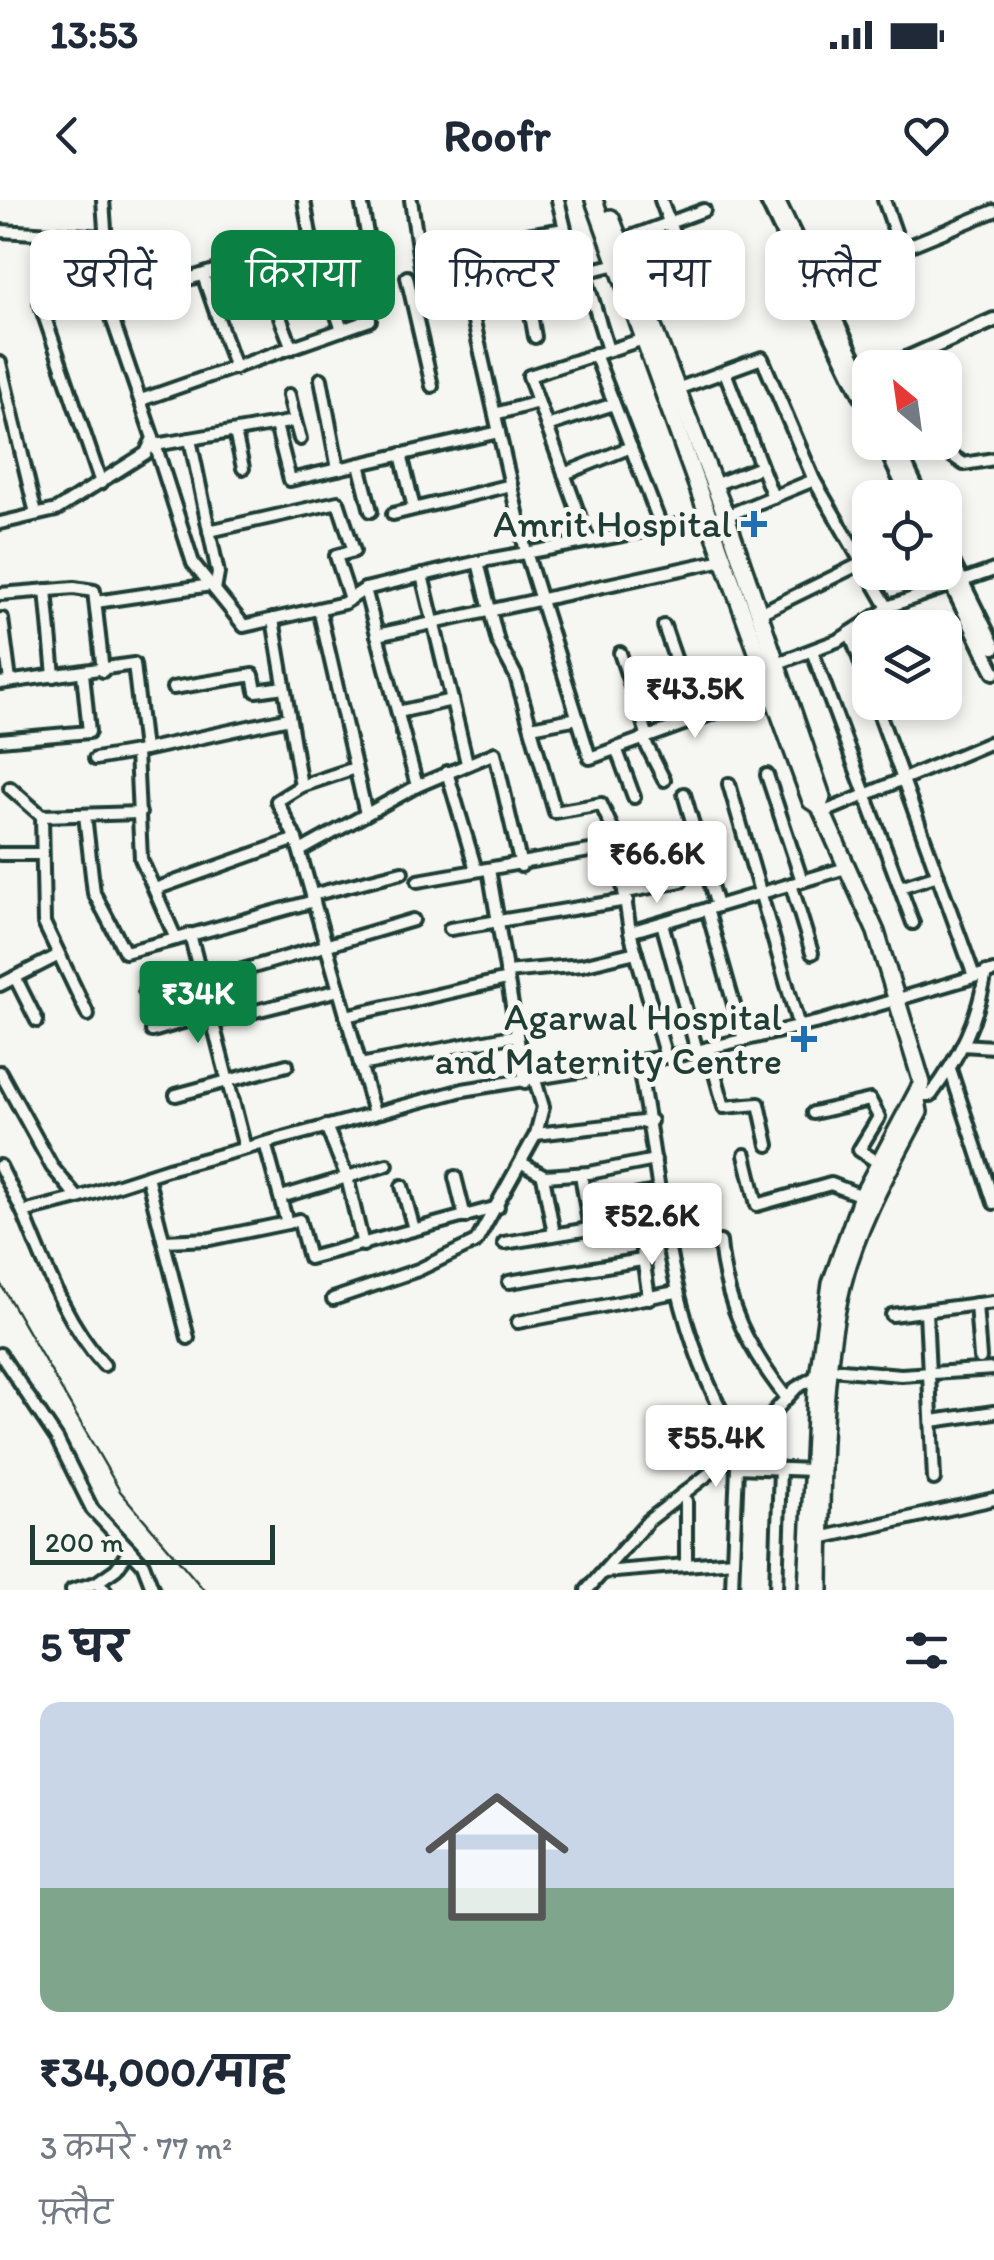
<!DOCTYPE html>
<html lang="hi">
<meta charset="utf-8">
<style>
body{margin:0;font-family:Itim,"Playpen Sans Deva",sans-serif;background:#f2f2f3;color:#1f2937;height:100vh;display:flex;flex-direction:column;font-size:38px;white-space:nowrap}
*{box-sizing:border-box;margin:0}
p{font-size:32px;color:#747a83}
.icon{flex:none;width:55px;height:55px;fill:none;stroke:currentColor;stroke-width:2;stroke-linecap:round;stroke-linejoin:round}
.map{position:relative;height:1390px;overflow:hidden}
.side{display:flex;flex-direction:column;background:#fff;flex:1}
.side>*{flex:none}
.guide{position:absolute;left:30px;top:30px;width:935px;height:90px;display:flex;gap:20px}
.needle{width:65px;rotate:331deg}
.tools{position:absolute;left:852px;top:150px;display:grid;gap:20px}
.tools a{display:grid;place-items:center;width:110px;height:110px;border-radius:20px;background:#fff;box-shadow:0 5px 15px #0003;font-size:50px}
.scale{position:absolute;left:30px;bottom:25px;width:245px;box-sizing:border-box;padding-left:10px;border:5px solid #1f3d34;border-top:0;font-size:28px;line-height:35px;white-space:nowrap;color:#1f3d34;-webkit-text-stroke:8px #f6f6f2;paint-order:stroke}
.price{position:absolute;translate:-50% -85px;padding:0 22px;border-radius:10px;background:#fff;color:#222;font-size:32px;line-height:65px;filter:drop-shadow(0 2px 5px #0008)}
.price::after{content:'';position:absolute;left:50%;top:60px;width:30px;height:22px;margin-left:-15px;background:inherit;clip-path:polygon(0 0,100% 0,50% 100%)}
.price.active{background:#0b8043;color:#fff}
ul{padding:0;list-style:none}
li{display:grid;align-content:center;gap:20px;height:530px;padding:0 40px}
li span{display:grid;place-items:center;height:310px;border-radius:20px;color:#555}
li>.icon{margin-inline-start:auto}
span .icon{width:180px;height:180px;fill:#fffc;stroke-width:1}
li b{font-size:42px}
h2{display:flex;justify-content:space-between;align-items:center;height:120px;padding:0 40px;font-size:42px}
.pill{padding:0 35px;border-radius:20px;background:#fff;box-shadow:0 5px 15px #0003;font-size:35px;line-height:90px}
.pill.active{background:#0b8043;color:#fff}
.status{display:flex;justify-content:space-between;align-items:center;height:70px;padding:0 50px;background:#fff;direction:ltr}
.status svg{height:28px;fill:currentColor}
header{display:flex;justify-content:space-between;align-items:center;height:130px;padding:0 40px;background:#fff;font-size:45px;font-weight:700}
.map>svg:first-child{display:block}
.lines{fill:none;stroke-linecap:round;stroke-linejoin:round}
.minor-casing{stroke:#1f3d34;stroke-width:18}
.tertiary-casing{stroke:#1f3d34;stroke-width:20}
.primary-casing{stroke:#1f3d34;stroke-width:22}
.minor{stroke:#f6f6f2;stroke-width:10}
.tertiary{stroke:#f6f6f2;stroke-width:12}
.primary{stroke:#f6f6f2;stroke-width:15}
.rail{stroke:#1f3d34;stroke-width:2.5}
.poi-dot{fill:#1f6fb2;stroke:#f6f6f2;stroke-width:4}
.labels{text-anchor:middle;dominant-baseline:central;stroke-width:10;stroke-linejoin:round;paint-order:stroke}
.poi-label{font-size:38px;fill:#1f3d34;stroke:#f6f6f2;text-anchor:end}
</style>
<div class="status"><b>13:53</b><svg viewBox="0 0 49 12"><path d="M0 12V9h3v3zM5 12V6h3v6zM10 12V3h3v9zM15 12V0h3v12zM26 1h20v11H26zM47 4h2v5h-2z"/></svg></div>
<header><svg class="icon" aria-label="back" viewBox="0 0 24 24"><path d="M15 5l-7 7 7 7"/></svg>Roofr<svg class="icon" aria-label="heart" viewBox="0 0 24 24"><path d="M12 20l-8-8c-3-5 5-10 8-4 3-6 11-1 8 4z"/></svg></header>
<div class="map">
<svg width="994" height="1390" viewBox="0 0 994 1390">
<rect width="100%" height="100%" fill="#f6f6f2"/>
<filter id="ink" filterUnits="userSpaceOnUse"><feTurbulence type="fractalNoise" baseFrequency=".01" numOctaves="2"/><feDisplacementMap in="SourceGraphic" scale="20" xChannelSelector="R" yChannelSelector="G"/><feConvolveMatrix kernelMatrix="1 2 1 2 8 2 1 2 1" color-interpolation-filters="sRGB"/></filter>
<g filter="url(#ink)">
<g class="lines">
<g class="minor-casing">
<g id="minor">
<path d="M 304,0 L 311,40 L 342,130"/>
<path d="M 361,0 L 373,68"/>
<path d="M 411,0 L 421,67"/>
<path d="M 661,0 L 701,110"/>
<path d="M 0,31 L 106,37"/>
<path d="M 620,41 L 704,10"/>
<path d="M 449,47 L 565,29 L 558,0"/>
<path d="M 901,49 L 994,11"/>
<path d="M 257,58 L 292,148"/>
<path d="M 584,72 L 608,150"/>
<path d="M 203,75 L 235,168"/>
<path d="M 407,77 L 432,186"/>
<path d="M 814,77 L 859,57 L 901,49 L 884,0"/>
<path d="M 526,86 L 535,137"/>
<path d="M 469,100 L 526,352 L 590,558 L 774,491"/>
<path d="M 110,104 L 311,40"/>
<path d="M 416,113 L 617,64"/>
<path d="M 595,154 L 661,326"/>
<path d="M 0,163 L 36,314"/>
<path d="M 725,172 L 773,297"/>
<path d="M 321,179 L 338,269"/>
<path d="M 677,189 L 762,158 L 814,280 L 888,408"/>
<path d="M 141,200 L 370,120"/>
<path d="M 495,214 L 538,202"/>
<path d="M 295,221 L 300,239"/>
<path d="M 276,225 L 290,280 L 499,232"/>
<path d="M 547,226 L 614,204"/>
<path d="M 235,232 L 243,268"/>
<path d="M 153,238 L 193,363 L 244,426 L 344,403 L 365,389 L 482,361 L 726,316 L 814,280"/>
<path d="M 190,239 L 218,373 L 215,390"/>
<path d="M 155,245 L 295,221 L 289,195"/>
<path d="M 938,246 L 964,264 L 994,259"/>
<path d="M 401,254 L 414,308"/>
<path d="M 359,264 L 371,311"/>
<path d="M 564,274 L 631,247"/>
<path d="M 101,283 L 40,103 L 109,90"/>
<path d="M 714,285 L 761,267"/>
<path d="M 393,314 L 511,285"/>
<path d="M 0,323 L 56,310 L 146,253 L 153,238 L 111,115 L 103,0"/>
<path d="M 209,331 L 338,302 L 354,351 L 336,356 L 350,399"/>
<path d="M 588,340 L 529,176 L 644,139"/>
<path d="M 478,362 L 498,442 L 516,476 L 555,612 L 601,604 L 616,637 L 630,732 L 666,857"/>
<path d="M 422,375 L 467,563"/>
<path d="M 365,389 L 417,586"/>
<path d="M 46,390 L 54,476"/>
<path d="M 0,394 L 74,388 L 94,391 L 103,471"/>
<path d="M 96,402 L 211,385"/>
<path d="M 319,409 L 366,614"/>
<path d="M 760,413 L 862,363"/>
<path d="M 2,419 L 10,481"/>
<path d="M 273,419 L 301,586"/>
<path d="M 664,426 L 696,519"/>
<path d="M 850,433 L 870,488"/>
<path d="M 377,435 L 723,360"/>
<path d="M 812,451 L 913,723"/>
<path d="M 620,453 L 648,537"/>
<path d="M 778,463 L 839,440 L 893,405 L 994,370"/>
<path d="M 0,483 L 134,464 L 144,550 L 136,552 L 141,659 L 176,739 L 314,701"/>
<path d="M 173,488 L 253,475 L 256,491 L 284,487"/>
<path d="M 875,502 L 974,776"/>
<path d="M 398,512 L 452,500"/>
<path d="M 531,527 L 578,518"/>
<path d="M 643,538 L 664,580"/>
<path d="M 0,540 L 89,532 L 83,473"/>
<path d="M 616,548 L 634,597"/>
<path d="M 144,550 L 289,518"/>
<path d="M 95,559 L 136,552"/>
<path d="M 355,568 L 301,586 L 277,601 L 296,639 L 374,913"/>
<path d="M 447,572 L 476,670"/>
<path d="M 767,575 L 802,681"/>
<path d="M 729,584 L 799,827"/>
<path d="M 10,588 L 42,616 L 44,723 L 88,815"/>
<path d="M 684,594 L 717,706"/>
<path d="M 822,613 L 994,541"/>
<path d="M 85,615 L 94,693 L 125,752 L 176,739"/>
<path d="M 42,616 L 140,613"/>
<path d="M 300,651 L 417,586 L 495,553 L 521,666"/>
<path d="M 0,654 L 42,654"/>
<path d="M 489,669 L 525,882"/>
<path d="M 418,681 L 618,646"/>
<path d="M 791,684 L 812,753"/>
<path d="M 900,687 L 938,675"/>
<path d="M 155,689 L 296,639"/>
<path d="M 626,692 L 681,681"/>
<path d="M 312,695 L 402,672"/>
<path d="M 707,709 L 744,840"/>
<path d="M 662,723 L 697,851"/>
<path d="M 450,729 L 627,700"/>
<path d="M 630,732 L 846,668"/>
<path d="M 190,734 L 245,948"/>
<path d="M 506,772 L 582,765 L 636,752"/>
<path d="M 15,777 L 37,821"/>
<path d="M 202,782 L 413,720"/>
<path d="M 0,785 L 59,755"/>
<path d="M 145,791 L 200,776"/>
<path d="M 346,816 L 507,779"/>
<path d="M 212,822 L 339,790"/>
<path d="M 152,831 L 210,814"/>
<path d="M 962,845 L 994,847"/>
<path d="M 708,848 L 724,907 L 759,904 L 768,945"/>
<path d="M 638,862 C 665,1000 665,1125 742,1247"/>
<path d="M 360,865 L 517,835"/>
<path d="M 950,869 L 994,1003"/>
<path d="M 0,872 L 52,967 L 78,998 L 168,969 L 463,890 L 683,854 L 823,821 L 994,771"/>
<path d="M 176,895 L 287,865"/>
<path d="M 919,895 L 931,895 C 961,854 977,822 986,772"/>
<path d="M 813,913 L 870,900 L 879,917 L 859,950 L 879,963"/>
<path d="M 326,926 L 347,977 L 363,1045"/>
<path d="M 536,934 L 651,921"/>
<path d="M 745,955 L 757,1005 L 831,984 L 862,996"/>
<path d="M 522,963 L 545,976 L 589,973 L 655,960"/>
<path d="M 0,966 L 23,1012 L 78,998"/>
<path d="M 581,974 L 590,1029"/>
<path d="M 147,976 L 188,1138"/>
<path d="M 543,976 L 554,1034"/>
<path d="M 455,977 L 465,1017"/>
<path d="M 402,986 L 414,1029"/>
<path d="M 281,997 L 387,965"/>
<path d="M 23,1012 C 45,1065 65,1122 104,1165"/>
<path d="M 287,1023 L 299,1020 L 309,1058 L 498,1007"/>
<path d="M 667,1040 L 693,1036"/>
<path d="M 165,1041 L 210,1039 L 287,1023 L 265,943"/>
<path d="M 720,1042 C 726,1105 747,1147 786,1197"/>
<path d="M 504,1043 L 638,1021"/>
<path d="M 509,1082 L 642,1060"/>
<path d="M 649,1098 L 634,996 L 660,991"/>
<path d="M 333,1099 L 418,1070 L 476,1042 L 536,934 L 543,907 L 535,880"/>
<path d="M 976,1104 L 980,1158"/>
<path d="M 926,1111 L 934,1279"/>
<path d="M 892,1115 L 994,1102"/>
<path d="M 518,1122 L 676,1092"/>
<path d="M 0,1154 L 57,1239 L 92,1309 L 143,1364 L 153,1390"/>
<path d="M 932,1221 L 994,1212"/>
<path d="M 738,1262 L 737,1267 L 811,1270"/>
<path d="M 820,1338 L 994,1299"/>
<path d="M 686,1363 L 686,1301"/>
<path d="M 604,1372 L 733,1361 L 737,1267"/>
<path d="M 96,1383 L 116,1369 L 130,1350"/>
<path d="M 72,1390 L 96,1383 L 105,1390"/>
<path d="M 587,1390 L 648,1321 L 738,1251 L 796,1188 L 815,1177 L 831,1169 L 901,1175 L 994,1169"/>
<path d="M 732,1390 L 733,1361"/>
<path d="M 776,1390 L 780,1268"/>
</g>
</g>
<g class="tertiary-casing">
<g id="tertiary">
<path d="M 767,0 L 870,214"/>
<path d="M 777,0 L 870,191"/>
<path d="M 886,168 L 994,120"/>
<path d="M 883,242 L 909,298"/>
<path d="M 895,242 L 921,298"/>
<path d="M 945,348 L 994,447"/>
<path d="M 945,371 L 994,472"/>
</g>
</g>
<g class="primary-casing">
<g id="primary">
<path d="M 594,0 L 811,601 L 819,605 L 876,732 L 922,883 L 862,996 L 831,1083 L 816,1192 L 807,1390"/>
<path d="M 611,18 L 726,316 L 822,597 L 819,605"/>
<path d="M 820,1390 C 821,1296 820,1177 842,1086 C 857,1025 890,967 919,912 L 917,900"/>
</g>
</g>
<use href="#minor" class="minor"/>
<use href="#tertiary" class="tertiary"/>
<use href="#primary" class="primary"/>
<path class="rail" d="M 0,1083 L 120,1291 L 204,1390"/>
</g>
</g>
<g class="poi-dot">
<path d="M749 309h10v10h10v10h-10v10h-10v-10h-10v-10h10z"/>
<path d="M799 824h10v10h10v10h-10v10h-10v-10h-10v-10h10z"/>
</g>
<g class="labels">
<g class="poi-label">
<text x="732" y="324">Amrit Hospital</text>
<text x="782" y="817">Agarwal Hospital<tspan x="782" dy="44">and Maternity Centre</tspan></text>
</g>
</g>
</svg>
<div class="tools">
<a><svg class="needle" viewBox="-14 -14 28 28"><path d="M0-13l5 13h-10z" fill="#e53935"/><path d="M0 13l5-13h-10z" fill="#747a83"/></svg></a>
<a><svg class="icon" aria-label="locate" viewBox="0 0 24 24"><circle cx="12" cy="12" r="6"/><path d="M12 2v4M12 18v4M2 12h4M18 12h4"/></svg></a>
<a><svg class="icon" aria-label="layers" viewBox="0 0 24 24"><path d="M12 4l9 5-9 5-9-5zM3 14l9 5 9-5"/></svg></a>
</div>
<div class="scale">200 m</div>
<b class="price" style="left:695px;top:541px">₹43.5K</b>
<b class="price" style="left:657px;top:706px">₹66.6K</b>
<b class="price active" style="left:198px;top:846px">₹34K</b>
<b class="price" style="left:652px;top:1068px">₹52.6K</b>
<b class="price" style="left:716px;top:1290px">₹55.4K</b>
<div class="guide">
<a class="pill">खरीदें</a>
<a class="pill active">किराया</a>
<a class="pill">फ़िल्टर</a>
<a class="pill">नया</a>
<a class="pill">फ़्लैट</a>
</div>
</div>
<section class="side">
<h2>5 घर<svg class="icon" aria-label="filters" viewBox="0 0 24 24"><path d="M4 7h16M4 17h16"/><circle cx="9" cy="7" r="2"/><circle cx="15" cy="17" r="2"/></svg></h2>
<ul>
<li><span style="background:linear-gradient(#c9d6e8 60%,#7fa58c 0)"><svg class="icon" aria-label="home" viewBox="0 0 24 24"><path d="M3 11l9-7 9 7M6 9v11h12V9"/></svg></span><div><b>₹34,000/माह</b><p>3 कमरे · 77 m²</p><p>फ़्लैट</p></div></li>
</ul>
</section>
